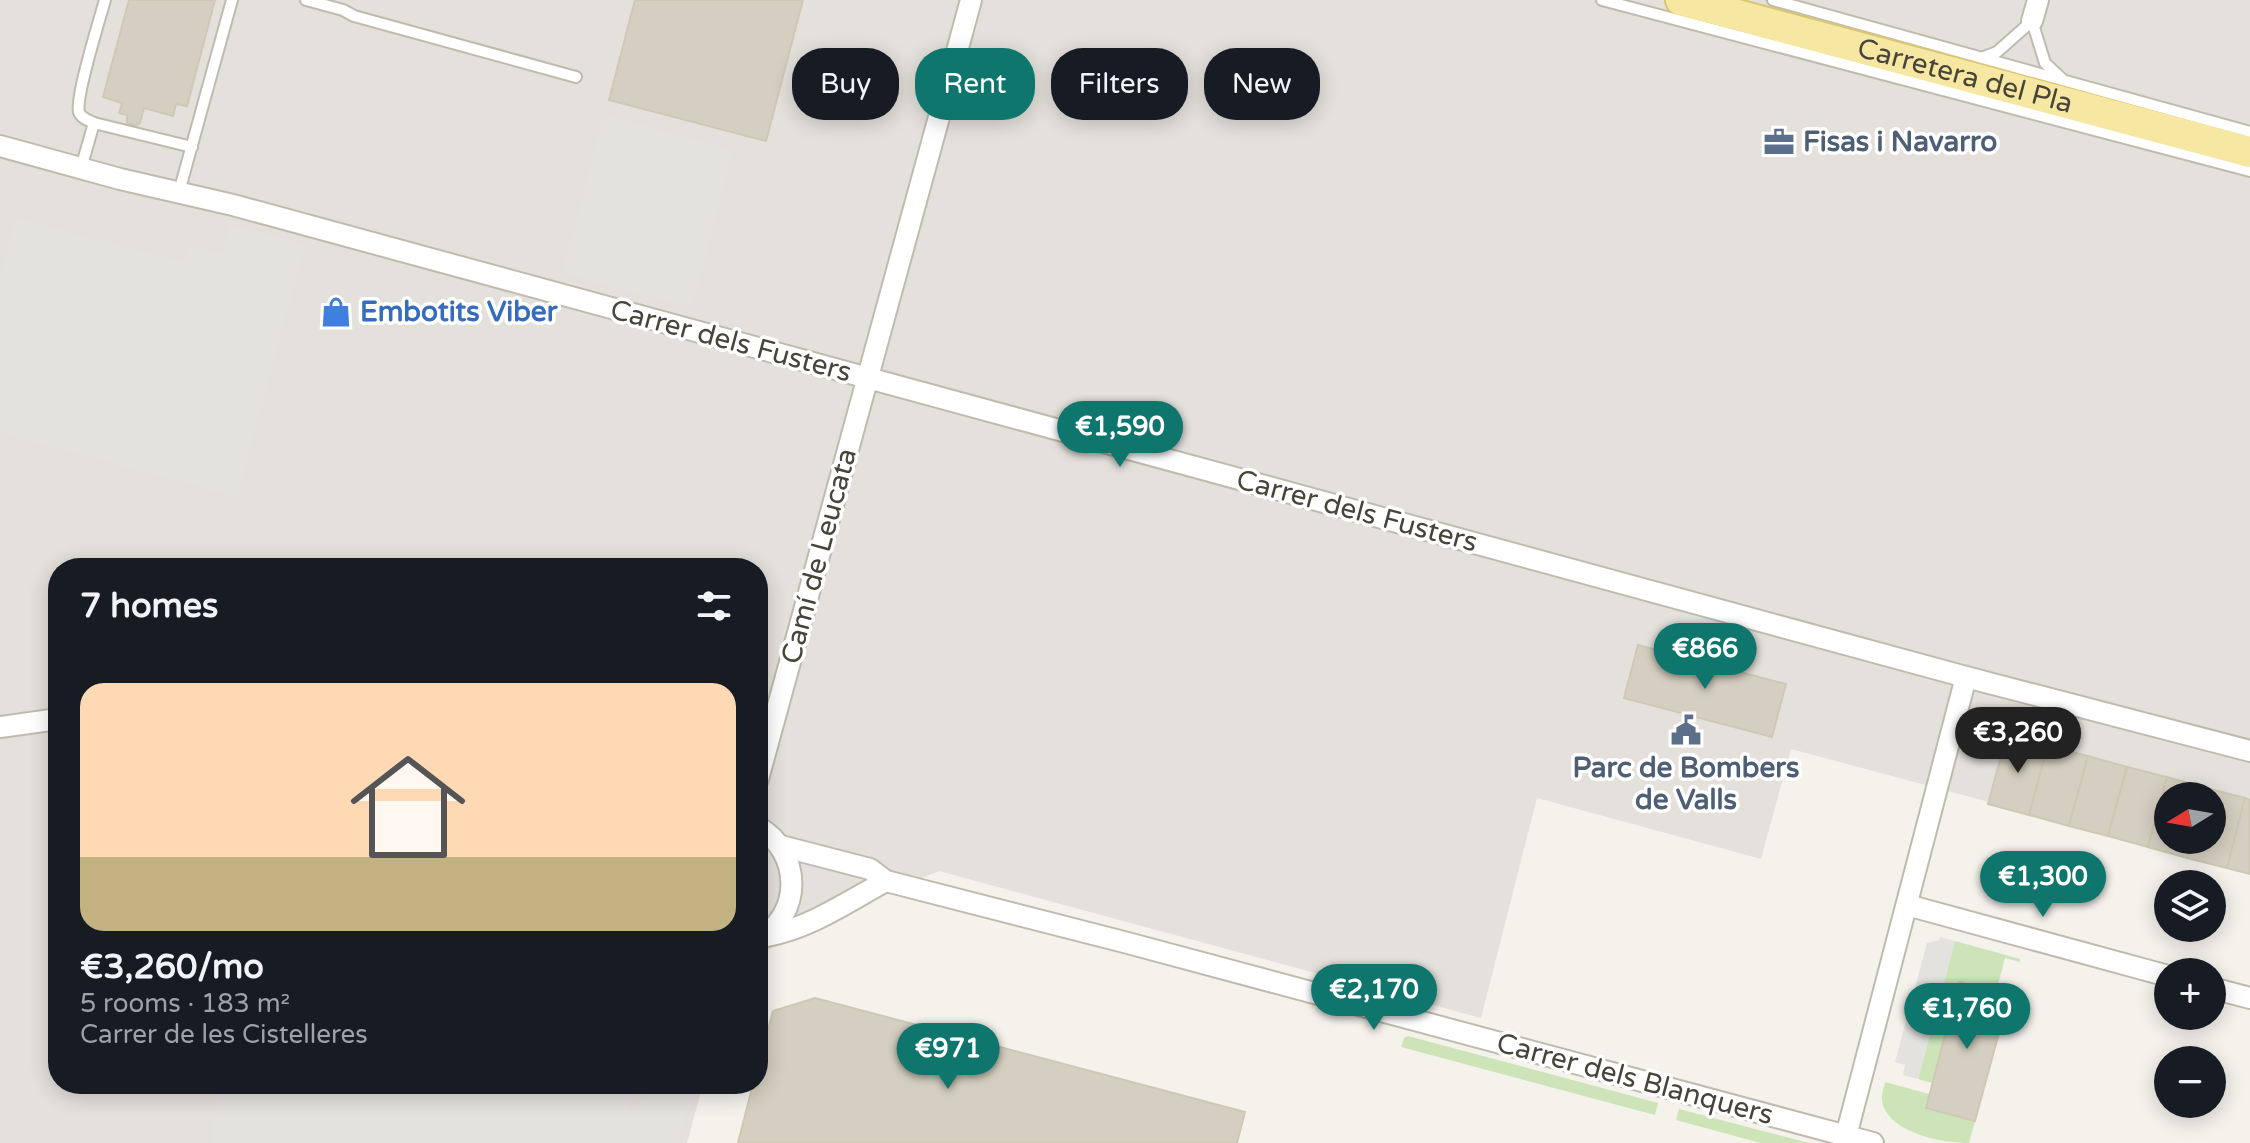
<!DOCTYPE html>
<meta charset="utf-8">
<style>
body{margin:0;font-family:"Varela Round",sans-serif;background:#20242c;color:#f1f3f6;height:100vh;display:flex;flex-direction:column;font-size:30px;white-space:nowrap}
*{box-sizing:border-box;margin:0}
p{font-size:26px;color:#9ea1a6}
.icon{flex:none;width:44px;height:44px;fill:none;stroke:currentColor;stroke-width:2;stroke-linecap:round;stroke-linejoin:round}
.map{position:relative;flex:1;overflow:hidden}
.sheet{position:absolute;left:48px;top:558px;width:720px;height:536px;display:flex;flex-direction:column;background:#171b24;border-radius:32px;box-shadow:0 4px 20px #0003}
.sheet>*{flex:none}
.guide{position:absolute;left:792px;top:48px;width:760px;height:72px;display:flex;gap:16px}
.needle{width:52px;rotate:259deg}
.controls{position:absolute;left:2154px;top:782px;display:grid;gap:16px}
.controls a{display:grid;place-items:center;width:72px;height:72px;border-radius:50%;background:#171b24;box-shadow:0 4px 20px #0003;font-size:40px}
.price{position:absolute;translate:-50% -68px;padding:0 18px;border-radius:28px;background:#0f766e;color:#fff;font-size:26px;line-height:52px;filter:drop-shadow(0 2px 4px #0008)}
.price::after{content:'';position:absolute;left:50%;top:48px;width:24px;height:18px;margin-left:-12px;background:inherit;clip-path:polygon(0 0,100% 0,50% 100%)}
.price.selected{background:#222;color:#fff}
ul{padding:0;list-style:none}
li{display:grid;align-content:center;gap:16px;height:424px;padding:0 32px}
li span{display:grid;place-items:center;height:248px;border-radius:24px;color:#555}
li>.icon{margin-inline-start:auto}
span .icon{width:144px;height:144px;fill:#fffc;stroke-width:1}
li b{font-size:34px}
h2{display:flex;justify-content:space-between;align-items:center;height:96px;padding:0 32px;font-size:34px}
.tag{padding:0 28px;border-radius:32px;background:#171b24;box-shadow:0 4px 20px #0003;font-size:28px;line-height:72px}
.tag.selected{background:#0f766e;color:#fff}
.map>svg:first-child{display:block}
.industrial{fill:#e4e1dc;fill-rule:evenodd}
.green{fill:#cce4b8}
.parking{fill:#e3e2df}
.building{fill:#d5cfc1;stroke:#cfc8b5;stroke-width:2}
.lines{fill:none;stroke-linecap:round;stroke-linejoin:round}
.lane-casing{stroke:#bfbbae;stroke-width:14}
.street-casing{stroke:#bfbbae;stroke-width:24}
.primary-casing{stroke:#dac673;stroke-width:34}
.lane{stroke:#fff;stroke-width:10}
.street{stroke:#fff;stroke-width:20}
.primary{stroke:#f6e7a2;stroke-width:30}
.labels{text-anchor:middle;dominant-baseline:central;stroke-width:7;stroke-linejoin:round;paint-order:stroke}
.street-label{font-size:28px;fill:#484439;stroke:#fff}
.service-label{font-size:28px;font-weight:bold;fill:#4e5e75;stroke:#fff;text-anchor:start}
.shop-label{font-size:28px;font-weight:bold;fill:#366cbe;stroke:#fff;text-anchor:start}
</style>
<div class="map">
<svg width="2250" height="1143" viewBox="0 0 2250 1143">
<rect width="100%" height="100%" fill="#f4f2eb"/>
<path class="industrial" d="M 0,0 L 2250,0 L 2250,872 L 1791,749 L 1761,859 L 1537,798 L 1481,1018 L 939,871 L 854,907 L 758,955 L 758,568 L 58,568 L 58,1084 L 703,1084 L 687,1143 L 0,1143 ZM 2168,796 L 2212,796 L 2212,840 L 2168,840 Z"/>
<g class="green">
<path d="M 1955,941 L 2020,959 L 2020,962 L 2005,958 L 1996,992 L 1959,983 L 1932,1083 L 1918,1079 Z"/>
<path d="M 1408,1036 L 1658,1103 L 1655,1115 L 1401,1047 L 1404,1038 Z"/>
<path d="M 1885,1082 L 1929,1094 L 1926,1108 L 1975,1121 L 1969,1143 C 1942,1143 1888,1133 1882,1101 C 1881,1095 1884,1088 1885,1082 Z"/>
<path d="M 1679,1109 L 1809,1143 L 1761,1143 L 1676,1120 Z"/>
</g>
<g class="parking">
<path d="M 604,115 L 733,150 L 692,308 L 562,273 Z"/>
<path d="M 16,218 L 184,262 L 189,245 L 221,254 L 230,225 L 305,245 L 237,497 L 0,433 L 0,277 Z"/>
<path d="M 1940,937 L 1955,941 L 1918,1079 L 1903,1075 L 1905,1065 L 1895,1062 L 1927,943 L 1939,940 Z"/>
<path d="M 219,1084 L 648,1084 L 646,1093 L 634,1089 L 629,1111 L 630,1113 L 650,1096 L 653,1084 L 698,1084 L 694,1099 L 690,1101 L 679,1143 L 211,1143 Z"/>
</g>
<g class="building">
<path d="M 129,0 L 215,0 L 187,106 L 176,104 L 173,116 L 144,108 L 140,123 L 136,126 L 127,123 L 127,115 L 119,113 L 122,103 L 103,97 Z"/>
<path d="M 635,0 L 803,0 L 766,141 L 609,100 Z"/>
<path d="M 1638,645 L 1786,684 L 1772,737 L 1624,698 Z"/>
<path d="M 2007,735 L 2048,746 L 2029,815 L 1988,804 Z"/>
<path d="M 2048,746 L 2088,756 L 2069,826 L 2029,815 Z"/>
<path d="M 2088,756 L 2127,767 L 2108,836 L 2069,826 Z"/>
<path d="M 2127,767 L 2167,777 L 2148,847 L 2108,836 Z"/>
<path d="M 2167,777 L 2206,788 L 2204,796 L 2168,796 L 2168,840 L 2192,840 L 2187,858 L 2148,847 Z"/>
<path d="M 2206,788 L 2245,798 L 2227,868 L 2187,858 L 2192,840 L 2212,840 L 2212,796 L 2204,796 Z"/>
<path d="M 2245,798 L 2250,800 L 2250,874 L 2227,868 Z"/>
<path d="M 1959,982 L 2009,996 L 1975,1121 L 1926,1108 Z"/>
<path d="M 815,998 L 1245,1112 L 1237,1143 L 738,1143 L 753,1084 L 758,1084 L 758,1067 L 773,1011 Z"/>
</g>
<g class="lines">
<g class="lane-casing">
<g id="lane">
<path d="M 105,0 C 100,18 75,98 79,112 C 81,118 88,120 94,123 L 192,147"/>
<path d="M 306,0 L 343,10 L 354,16 L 576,77"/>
<path d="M 1602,0 L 2250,171"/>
<path d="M 1773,0 L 2250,132"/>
<path d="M 1984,57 L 1997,52 L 2032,21 L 2045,63 L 2062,79"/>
<path d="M 81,168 L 94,123"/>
<path d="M 179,192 L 232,0"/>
</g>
</g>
<g class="street-casing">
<g id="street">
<path d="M 2032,21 L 2038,0"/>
<path d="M 0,146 L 120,179 L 233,205 L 1966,677 L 2250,751"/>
<path d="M 0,727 L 58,719"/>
<path d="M 758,779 L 971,0"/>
<path d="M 758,827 C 802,852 803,915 758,939"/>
<path d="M 781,846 L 870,869 L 886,881 L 1124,942 L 1873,1143"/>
<path d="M 1907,905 L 2168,976"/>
<path d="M 767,936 C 810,928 847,902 886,881"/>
<path d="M 2212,988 L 2250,998"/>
<path d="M 1846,1136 L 1966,677"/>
</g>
</g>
<g class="primary-casing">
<g id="primary">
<path id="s1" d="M 1681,0 L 2250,152"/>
</g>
</g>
<use href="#lane" class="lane"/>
<use href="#street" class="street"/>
<use href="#primary" class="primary"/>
</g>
<defs>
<g id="office-bare" transform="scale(2.4)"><path d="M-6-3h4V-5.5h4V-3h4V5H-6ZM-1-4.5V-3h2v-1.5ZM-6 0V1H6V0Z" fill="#5c6f8a" stroke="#fff" stroke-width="2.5" paint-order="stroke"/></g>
<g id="shop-bare" transform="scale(2.4)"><path d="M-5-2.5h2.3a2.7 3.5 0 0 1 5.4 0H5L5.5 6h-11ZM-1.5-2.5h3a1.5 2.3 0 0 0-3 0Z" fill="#3f7fe0" stroke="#fff" stroke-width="2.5" paint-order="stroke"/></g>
<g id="civic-bare" transform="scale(2.4)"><path d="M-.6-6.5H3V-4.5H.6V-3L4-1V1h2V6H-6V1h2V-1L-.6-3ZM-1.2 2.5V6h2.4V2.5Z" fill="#5c6f8a" stroke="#fff" stroke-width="2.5" paint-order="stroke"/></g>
</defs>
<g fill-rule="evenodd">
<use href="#office-bare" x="1779" y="142"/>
<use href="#shop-bare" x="336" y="312"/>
<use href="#civic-bare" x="1686" y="730"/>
</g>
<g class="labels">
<g class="street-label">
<text stroke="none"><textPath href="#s1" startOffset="294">Carretera del Pla</textPath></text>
<text transform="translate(731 341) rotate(15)">Carrer dels Fusters</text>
<text transform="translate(1357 511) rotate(15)">Carrer dels Fusters</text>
<text transform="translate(819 556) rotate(-75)">Camí de Leucata</text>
<text transform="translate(1635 1079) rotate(15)">Carrer dels Blanquers</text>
</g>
<g class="service-label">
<text x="1803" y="142">Fisas i Navarro</text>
<text x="1686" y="768" text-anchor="middle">Parc de Bombers<tspan x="1686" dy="32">de Valls</tspan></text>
</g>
<g class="shop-label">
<text x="360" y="312">Embotits Viber</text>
</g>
</g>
</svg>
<div class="controls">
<a><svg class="needle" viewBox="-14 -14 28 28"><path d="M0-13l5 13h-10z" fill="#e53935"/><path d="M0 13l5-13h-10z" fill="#9ea1a6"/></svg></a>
<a><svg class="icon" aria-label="layers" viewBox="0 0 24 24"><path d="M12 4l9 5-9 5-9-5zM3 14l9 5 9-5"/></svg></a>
<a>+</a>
<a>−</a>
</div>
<b class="price" style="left:1120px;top:469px">€1,590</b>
<b class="price" style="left:1705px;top:691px">€866</b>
<b class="price selected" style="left:2018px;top:775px">€3,260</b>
<b class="price" style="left:2043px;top:919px">€1,300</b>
<b class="price" style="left:1374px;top:1032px">€2,170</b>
<b class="price" style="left:1967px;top:1051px">€1,760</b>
<b class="price" style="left:948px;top:1091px">€971</b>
<div class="guide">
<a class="tag">Buy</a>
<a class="tag selected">Rent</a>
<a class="tag">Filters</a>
<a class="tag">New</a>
</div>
<section class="sheet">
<h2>7 homes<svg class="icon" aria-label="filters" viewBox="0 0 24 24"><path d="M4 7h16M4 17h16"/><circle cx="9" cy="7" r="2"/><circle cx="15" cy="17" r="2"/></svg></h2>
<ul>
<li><span style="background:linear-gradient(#ffd9b3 70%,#c2b280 0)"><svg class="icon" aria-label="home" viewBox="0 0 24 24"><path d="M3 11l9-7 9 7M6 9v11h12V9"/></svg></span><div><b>€3,260/mo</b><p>5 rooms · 183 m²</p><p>Carrer de les Cistelleres</p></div></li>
</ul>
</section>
</div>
